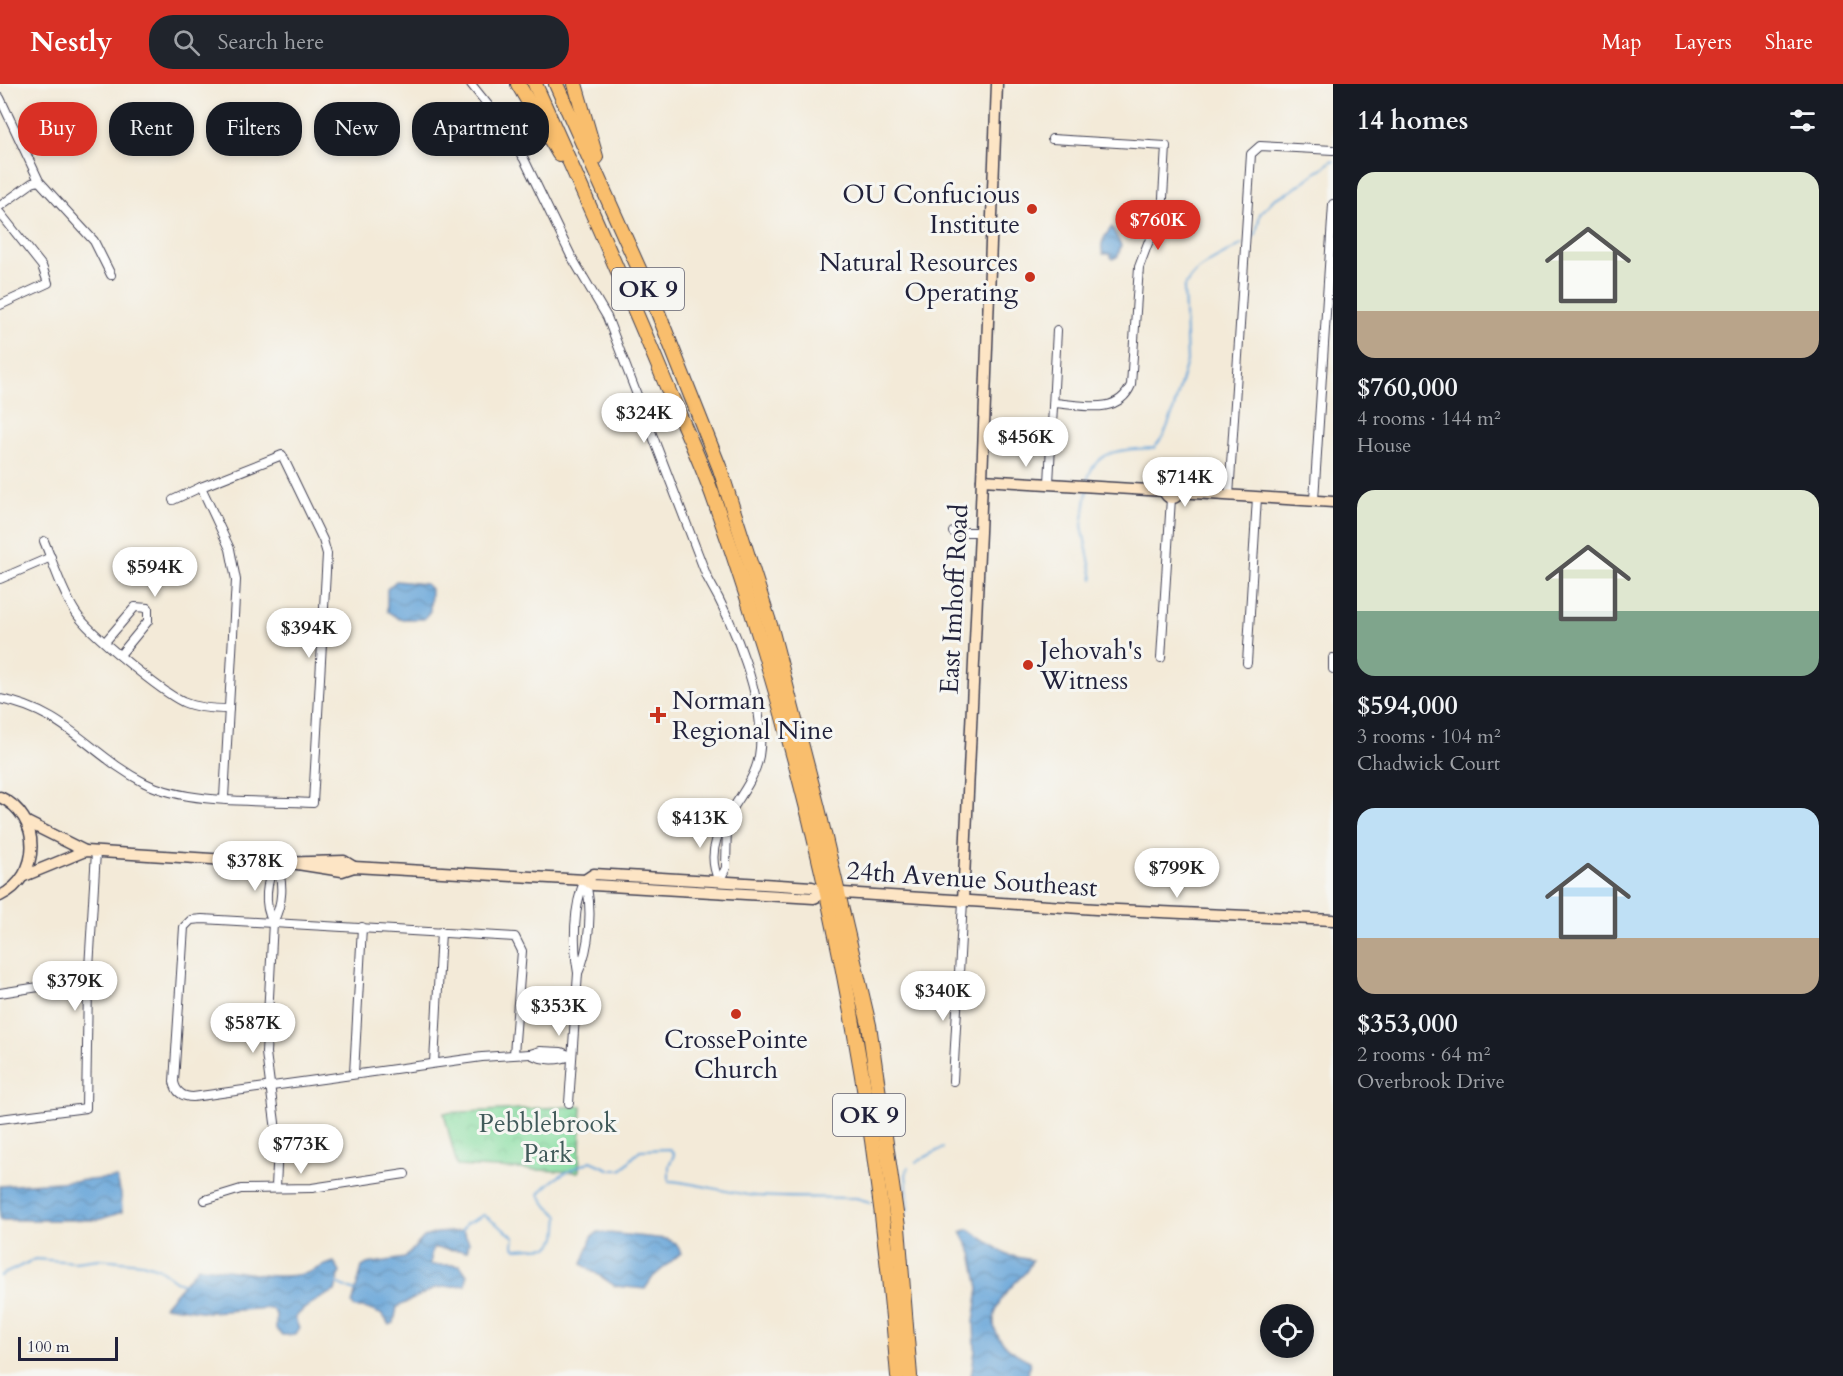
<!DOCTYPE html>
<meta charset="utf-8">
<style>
body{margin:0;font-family:Cardo,serif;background:#20242c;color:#f1f3f6;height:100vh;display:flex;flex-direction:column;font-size:22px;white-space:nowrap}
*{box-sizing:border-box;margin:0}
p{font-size:20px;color:#9ea1a6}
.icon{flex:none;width:33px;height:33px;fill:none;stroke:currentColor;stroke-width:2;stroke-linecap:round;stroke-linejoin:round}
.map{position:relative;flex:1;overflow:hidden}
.panel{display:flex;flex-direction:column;background:#171b24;width:510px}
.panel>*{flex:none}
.hud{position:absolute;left:18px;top:18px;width:570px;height:54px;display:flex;gap:12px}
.fabs{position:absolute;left:1260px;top:1220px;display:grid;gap:12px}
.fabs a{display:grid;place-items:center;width:54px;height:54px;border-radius:50%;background:#171b24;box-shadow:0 3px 9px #0003;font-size:30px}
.scale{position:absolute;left:18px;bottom:15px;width:100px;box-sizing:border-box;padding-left:6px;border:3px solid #22223b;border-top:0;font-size:16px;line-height:21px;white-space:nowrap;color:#22223b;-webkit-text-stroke:4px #f6f6f2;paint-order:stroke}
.price{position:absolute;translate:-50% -51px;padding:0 14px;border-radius:21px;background:#fff;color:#222;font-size:20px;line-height:39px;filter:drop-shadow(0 2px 3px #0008)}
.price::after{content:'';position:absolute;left:50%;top:36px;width:18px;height:14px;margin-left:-9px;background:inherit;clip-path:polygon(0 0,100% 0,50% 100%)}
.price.active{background:#d93025;color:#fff}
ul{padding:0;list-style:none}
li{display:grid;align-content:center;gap:12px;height:318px;padding:0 24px}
li span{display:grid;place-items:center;height:186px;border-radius:18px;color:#555}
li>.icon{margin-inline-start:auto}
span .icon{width:108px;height:108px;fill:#fffc;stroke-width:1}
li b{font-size:26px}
h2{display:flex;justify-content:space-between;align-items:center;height:72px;padding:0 24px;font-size:26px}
.tag{padding:0 21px;border-radius:24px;background:#171b24;box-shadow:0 3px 9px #0003;font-size:21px;line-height:54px}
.tag.active{background:#d93025;color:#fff}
header{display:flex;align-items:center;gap:36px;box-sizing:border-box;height:84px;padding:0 30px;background:#d93025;color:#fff}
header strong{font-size:28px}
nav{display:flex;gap:33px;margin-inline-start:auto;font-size:21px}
.search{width:420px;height:54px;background:#20242c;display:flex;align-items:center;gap:15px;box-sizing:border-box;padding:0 21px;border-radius:24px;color:#9ea1a6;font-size:22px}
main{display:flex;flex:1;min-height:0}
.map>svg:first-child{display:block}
.park{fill:url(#park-crowns);stroke:#55806e;stroke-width:1.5}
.water{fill:url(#water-waves);stroke:#44638a;stroke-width:1.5}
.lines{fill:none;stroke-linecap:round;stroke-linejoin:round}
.stream{stroke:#66a4d8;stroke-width:2}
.street-casing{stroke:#414053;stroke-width:10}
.secondary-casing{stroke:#414053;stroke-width:13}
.highway-casing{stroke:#414053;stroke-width:16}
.street{stroke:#fff;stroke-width:8}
.secondary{stroke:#fde5c5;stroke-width:10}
.highway{stroke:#f9be6d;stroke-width:14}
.poi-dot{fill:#c8321e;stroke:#f6f6f2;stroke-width:2}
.labels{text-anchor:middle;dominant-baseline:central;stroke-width:6;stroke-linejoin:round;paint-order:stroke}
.shield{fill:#f6f6f2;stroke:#626272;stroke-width:1.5}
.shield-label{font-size:24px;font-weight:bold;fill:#22223b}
.poi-label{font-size:26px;fill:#22223b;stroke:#f6f6f2;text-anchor:end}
.street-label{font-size:26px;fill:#22223b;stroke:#f6f6f2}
.park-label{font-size:26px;fill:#415a5a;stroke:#f6f6f2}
</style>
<header>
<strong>Nestly</strong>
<div class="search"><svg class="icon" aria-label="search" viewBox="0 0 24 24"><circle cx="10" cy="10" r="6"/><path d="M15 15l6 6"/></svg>Search here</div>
<nav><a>Map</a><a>Layers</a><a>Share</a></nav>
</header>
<main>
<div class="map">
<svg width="1333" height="1292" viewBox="0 0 1333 1292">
<defs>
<pattern id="park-crowns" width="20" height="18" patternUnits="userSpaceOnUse" patternTransform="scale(1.5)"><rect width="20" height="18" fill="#88dea2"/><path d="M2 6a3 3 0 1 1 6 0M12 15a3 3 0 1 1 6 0" fill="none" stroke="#75be8c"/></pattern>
<pattern id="water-waves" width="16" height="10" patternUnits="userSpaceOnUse" patternTransform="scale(1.5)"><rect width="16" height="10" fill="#66a4d8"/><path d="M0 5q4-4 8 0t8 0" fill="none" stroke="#5485b0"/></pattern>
</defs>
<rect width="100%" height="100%" fill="#f6f6f2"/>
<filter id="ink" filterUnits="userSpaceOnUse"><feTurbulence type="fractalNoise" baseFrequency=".0167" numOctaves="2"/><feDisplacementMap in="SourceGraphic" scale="12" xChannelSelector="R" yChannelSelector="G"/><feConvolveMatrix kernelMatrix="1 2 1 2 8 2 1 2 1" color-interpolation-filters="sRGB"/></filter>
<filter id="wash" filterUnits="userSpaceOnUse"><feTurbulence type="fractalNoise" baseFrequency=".008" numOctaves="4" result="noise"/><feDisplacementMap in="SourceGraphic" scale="24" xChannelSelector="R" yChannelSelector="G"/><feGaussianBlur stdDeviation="1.35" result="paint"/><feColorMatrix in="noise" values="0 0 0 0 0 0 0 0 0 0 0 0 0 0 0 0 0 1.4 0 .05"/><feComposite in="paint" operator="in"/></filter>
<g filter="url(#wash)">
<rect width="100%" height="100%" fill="#f3ead8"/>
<path class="park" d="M 582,1022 L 579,1088 L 457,1082 L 444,1029 Z"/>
<g class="water">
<path d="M 1112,143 L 1121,161 L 1118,172 L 1113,175 L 1109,170 L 1103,170 C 1099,158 1105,152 1112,143 Z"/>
<path d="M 396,497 L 426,500 L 431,505 L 430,527 L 424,535 L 399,535 L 387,527 L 387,505 Z"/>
<path d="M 117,1094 L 121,1110 L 122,1128 L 98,1136 L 0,1136 L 0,1102 Z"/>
<path d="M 969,1145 L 1007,1171 L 1032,1176 C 1028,1189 1021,1192 1012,1202 C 981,1236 992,1259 1030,1277 L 1028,1292 L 971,1292 L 975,1266 L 974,1238 L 979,1204 L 972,1169 L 961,1148 Z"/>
<path d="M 463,1147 L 469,1158 L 467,1167 L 434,1164 L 431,1169 L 431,1181 L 460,1181 L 467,1191 L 466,1201 L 435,1204 L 397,1223 L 394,1239 L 389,1241 L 383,1231 L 365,1224 L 355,1224 L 352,1220 L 362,1183 L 367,1180 L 405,1174 L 424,1153 L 437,1149 Z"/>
<path d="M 598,1148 L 666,1155 L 676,1159 L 681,1169 L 653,1193 L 645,1205 L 615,1202 L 582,1180 L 592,1153 Z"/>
<path d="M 334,1178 L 340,1188 L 335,1207 C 321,1214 305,1221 295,1234 L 299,1245 L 295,1251 L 282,1251 L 276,1245 L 276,1230 L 271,1224 L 208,1228 L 164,1222 L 198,1183 C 232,1184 270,1197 303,1190 C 313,1188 323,1181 334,1178 Z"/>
</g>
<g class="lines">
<g class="stream">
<path d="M 1249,156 L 1256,150 L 1260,130 L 1274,115 L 1291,107 L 1333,76"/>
<path d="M 1087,398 C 1094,364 1126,365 1154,364 L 1164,351 L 1172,331 L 1187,277 L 1184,205 C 1193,181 1222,173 1242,160"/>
<path d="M 1087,407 L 1082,442 L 1093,495"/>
<path d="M 916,1078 L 943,1064"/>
<path d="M 905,1126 L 909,1125 L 906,1091 L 908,1083"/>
<path d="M 460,1149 L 466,1140 L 484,1131 L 514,1153 L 513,1161 L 516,1165 L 549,1163 L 557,1154 L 559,1132 L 548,1123 L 539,1110 C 552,1093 572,1085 591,1077 L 611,1086 L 621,1086 L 640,1066 L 670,1065 L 674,1071 L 669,1081 L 669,1097 C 698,1099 727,1109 757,1112 C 789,1114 823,1113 856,1114 L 870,1118"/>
<path d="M 0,1192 L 35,1175 L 75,1178 L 99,1175 L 142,1179 L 158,1184 L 176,1197 L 185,1200"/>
<path d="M 336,1199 L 355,1207"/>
</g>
</g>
</g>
<g filter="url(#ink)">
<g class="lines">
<g class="street-casing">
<g id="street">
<path d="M 471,0 L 492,26 L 524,75 L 571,172 L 607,233 L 707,493 C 733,538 768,620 759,672 C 751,717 696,748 719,797"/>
<path d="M 0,14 L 39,97 L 94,157 L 111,191"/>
<path d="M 1052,55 L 1166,62 L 1162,131 L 1158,145 L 1148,159 L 1139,183 L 1131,301 C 1118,332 1082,321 1054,319"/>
<path d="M 0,122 L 32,99 L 39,97"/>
<path d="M 0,129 L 42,182 L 48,199 L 0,221"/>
<path d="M 1049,399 L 1057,246"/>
<path d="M 1229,412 L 1251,70 L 1260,62 L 1333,66"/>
<path d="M 173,416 L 201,403"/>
<path d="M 1314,416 L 1333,120"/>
<path d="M 953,448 L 980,448"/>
<path d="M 44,457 C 54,481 62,508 76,529 C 89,549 162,608 183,618 C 197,624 214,625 229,625"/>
<path d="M 0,495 L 51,473"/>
<path d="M 105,558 L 135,523 L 148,524 L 148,537 L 120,571"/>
<path d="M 1161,574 L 1171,414"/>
<path d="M 1247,579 L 1257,413"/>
<path d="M 1333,585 L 1333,574"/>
<path d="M 0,615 C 66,627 90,671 145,699 C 190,721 262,716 313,719 L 327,470 L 323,456 L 282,371 L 201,403 L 230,465 L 236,496 L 224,714"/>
<path d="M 276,779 C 284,798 283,820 273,838 L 266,969 L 278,1062 L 276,1103"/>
<path d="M 585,796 C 593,822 590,864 578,889 C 573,861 573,822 585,796 Z"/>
<path d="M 719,797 L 726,784 L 727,738"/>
<path d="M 273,838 C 263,821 266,796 276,779"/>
<path d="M 0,909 L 58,900 L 88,901"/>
<path d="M 540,967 L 561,968 L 571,972 C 557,977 544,977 530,970 Z"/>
<path d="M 514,970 L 522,867 L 515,853 L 202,835 L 191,836 L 184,843 L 174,998 C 176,1008 182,1013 193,1013 L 482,973 L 530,970"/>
<path d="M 434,979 L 441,848"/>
<path d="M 354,990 L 362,843"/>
<path d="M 953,997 L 963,817"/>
<path d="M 569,1019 L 578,889"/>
<path d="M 0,1035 L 86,1024 L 88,901 L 96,768"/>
<path d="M 205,1116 L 241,1105 L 312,1104 L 405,1090"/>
</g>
</g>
<g class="secondary-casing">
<g id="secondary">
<path d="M 982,396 L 1165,407"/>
<circle cx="1172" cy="407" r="7"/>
<path d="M 1178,408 L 1333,418"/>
<path d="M 0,713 C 42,732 42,792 0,812"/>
<path d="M 27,738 L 85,767"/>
<path d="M 291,779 L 342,787 L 354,783 L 585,796 L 593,801 L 814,814 L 827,808 L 1096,825 L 1333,836"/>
<path d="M 24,792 L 85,767 L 276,779 L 344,777 L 354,783"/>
<path d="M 585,796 L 594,790 L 812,803 L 825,808"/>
<path d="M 963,817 L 980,448 L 997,0"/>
</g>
</g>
<g class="highway-casing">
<g id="highway">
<path d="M 518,0 L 559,70"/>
<path d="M 535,0 C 579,99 624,198 665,298 C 682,338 701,377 715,418 C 815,700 875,993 898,1292"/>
<path d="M 556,0 L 653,216 L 720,385 L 771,544 L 818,724 L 869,941 L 898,1143 L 910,1292"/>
<path d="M 575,0 L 596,73"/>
</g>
</g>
<use href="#street" class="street"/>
<use href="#secondary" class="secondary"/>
<use href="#highway" class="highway"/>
</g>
</g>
<g class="poi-dot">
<circle cx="1032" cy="125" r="6"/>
<circle cx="1030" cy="193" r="6"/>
<circle cx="1028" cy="581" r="6"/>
<path d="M655 622h6v6h6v6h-6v6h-6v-6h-6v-6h6z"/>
<circle cx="736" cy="930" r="6"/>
</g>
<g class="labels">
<g class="shield">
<rect x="612" y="184" width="72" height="42" rx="4.5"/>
<rect x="833" y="1010" width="72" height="42" rx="4.5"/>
</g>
<g class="shield-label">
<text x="648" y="205">OK 9</text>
<text x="869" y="1031">OK 9</text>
</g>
<g class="poi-label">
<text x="1020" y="110">OU Confucious<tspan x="1020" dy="30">Institute</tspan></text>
<text x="1018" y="178">Natural Resources<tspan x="1018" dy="30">Operating</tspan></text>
<text x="1040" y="566" text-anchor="start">Jehovah's<tspan x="1040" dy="30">Witness</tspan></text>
<text x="672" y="616" text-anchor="start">Norman<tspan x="672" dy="30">Regional Nine</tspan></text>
<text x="736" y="955" text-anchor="middle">CrossePointe<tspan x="736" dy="30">Church</tspan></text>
</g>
<g class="street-label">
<text transform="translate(954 515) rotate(-87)">East Imhoff Road</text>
<text transform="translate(972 795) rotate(4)">24th Avenue Southeast</text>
</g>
<g class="park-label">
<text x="548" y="1039">Pebblebrook<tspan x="548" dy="30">Park</tspan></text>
</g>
</g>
</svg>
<div class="fabs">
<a><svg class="icon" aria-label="locate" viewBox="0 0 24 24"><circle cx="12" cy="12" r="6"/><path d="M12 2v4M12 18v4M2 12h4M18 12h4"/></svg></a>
</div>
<div class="scale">100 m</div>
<b class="price active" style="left:1158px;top:167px">$760K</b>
<b class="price" style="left:644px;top:360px">$324K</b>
<b class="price" style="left:1026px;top:384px">$456K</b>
<b class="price" style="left:1185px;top:424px">$714K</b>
<b class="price" style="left:155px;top:514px">$594K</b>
<b class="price" style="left:309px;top:575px">$394K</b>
<b class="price" style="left:700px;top:765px">$413K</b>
<b class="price" style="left:255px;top:808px">$378K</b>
<b class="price" style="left:1177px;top:815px">$799K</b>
<b class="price" style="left:75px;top:928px">$379K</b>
<b class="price" style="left:943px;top:938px">$340K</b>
<b class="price" style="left:559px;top:953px">$353K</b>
<b class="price" style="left:253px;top:970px">$587K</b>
<b class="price" style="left:301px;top:1091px">$773K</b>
<div class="hud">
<a class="tag active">Buy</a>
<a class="tag">Rent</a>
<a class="tag">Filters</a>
<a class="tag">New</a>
<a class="tag">Apartment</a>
</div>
</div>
<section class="panel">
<h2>14 homes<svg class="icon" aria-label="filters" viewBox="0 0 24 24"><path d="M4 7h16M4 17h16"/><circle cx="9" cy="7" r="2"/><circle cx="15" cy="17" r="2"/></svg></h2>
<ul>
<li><span style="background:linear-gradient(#dfe7d0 75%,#b9a48a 0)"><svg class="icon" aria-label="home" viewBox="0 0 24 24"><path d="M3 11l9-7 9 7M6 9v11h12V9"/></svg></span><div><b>$760,000</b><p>4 rooms · 144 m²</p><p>House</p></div></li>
<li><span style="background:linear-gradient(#dfe7d0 65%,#7fa58c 0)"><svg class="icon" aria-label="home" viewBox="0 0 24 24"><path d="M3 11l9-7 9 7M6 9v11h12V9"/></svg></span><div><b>$594,000</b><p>3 rooms · 104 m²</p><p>Chadwick Court</p></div></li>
<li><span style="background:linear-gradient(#bfe0f5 70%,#b9a48a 0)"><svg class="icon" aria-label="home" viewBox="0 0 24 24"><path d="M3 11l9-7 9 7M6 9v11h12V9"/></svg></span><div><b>$353,000</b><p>2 rooms · 64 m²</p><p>Overbrook Drive</p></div></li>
</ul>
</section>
</main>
